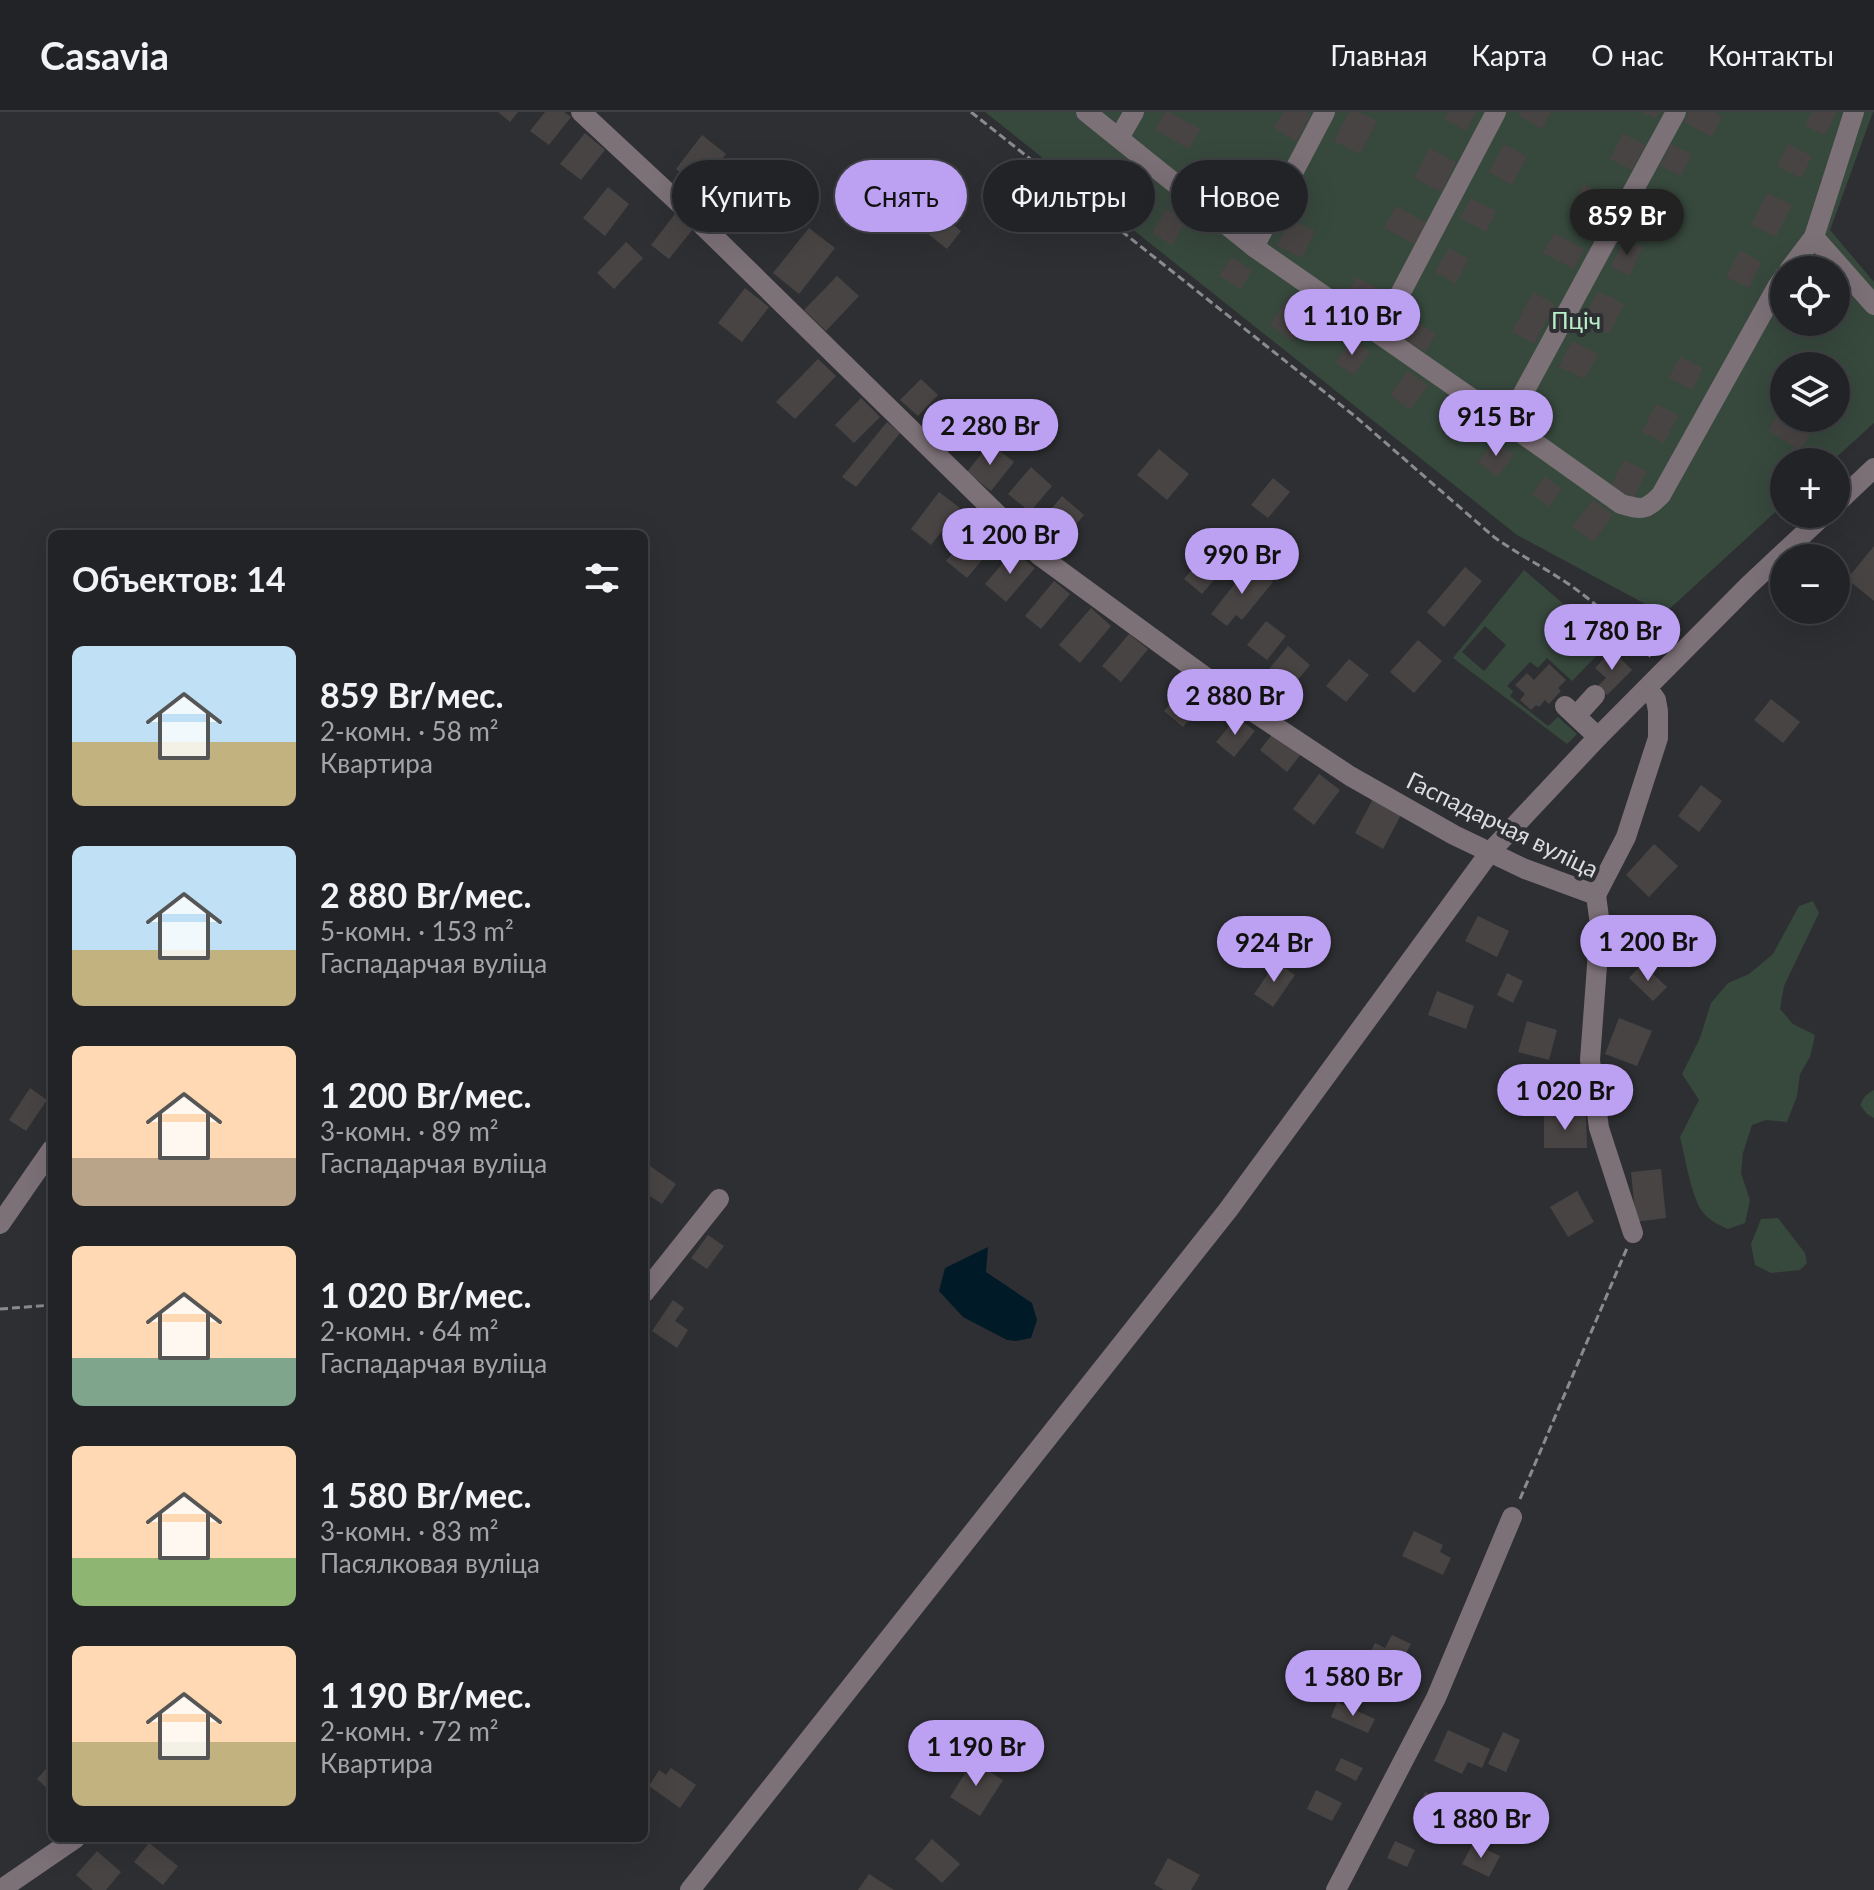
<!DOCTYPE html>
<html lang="ru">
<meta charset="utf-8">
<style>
body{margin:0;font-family:Lato,sans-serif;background:#2e2f32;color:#f1f3f6;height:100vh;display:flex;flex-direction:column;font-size:30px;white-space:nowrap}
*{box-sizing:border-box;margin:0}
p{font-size:26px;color:#a2a4a7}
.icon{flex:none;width:44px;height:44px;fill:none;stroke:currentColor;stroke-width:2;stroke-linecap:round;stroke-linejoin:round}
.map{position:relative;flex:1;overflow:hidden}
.drawer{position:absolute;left:48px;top:418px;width:600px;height:1312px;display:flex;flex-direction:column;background:#222326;border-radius:12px;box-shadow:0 8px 32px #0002,0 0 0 2px #3f4043}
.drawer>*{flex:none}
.banner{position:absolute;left:672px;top:48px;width:760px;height:72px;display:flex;gap:16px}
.fabs{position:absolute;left:1770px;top:144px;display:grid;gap:16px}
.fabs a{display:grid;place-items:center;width:80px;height:80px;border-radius:50%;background:#222326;box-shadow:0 8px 32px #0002,0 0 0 2px #3f4043;font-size:40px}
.price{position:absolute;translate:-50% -68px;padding:0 18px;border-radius:28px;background:#bca0f2;color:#111;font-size:26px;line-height:52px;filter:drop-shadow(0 2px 4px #0008)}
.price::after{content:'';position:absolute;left:50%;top:48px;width:24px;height:18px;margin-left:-12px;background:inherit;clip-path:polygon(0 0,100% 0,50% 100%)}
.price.on{background:#222;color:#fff}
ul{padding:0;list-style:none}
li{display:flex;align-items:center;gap:24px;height:200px;padding:0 24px}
li span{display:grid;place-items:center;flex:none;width:224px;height:160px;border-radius:12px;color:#555}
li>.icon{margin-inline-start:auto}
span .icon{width:96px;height:96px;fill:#fffc;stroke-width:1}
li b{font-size:34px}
h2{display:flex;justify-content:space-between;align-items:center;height:96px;padding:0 24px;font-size:34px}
.tag{padding:0 28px;border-radius:36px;background:#222326;box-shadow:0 8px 32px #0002,0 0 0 2px #3f4043;font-size:28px;line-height:72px}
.tag.on{background:#bca0f2;color:#111}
header{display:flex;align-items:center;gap:48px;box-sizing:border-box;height:112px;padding:0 40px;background:#222326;border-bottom:2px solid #3f4043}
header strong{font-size:38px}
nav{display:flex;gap:44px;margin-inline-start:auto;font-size:28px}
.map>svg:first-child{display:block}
.green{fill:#37483d;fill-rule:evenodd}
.water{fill:#001a28}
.building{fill:#484443}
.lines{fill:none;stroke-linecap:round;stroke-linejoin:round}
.path{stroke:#8a8b8d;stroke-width:3;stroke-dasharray:8 4;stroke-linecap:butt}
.minor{stroke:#7d7178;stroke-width:20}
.labels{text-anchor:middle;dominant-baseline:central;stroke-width:8;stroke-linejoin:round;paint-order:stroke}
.park-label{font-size:24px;fill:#b9eeca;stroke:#2e2f32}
.street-label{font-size:24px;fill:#dcdddf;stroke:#2e2f32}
</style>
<header>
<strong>Casavia</strong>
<nav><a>Главная</a><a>Карта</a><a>О нас</a><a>Контакты</a></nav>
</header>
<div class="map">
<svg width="1874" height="1778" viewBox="0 0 1874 1778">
<rect width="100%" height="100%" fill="#2e2f32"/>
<g class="green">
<path d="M 985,0 L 1873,0 L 1830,118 L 1874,170 L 1874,311 L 1831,350 L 1784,350 L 1784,392 L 1664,502 L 1517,423 ZM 1784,158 L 1836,158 L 1836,210 L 1784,210 ZM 1784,254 L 1836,254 L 1836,306 L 1784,306 Z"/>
<path d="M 1524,458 L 1609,531 L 1572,569 L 1547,546 L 1538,556 L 1530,550 L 1507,574 L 1513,579 L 1510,584 L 1548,614 L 1558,605 L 1577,622 L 1567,632 L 1453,546 ZM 1485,514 L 1506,533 L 1484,559 L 1462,540 Z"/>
<path d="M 1813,789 L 1819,801 L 1784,874 L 1780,897 L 1793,912 L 1815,923 L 1810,945 L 1800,962 L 1797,984 L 1787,1010 L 1766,1008 L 1752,1013 L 1743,1041 L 1741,1061 L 1750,1088 L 1745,1111 L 1728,1117 C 1719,1113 1708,1108 1702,1099 C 1691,1084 1685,1044 1680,1025 L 1699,988 L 1682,962 L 1700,926 L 1711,891 L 1728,871 L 1749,862 L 1773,842 L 1799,794 Z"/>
<path d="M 1873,978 L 1874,979 L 1874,1006 L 1867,1002 L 1860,993 L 1865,984 Z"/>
<path d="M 1778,1106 L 1805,1141 L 1807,1151 L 1800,1158 L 1771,1161 L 1755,1153 L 1751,1132 L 1761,1107 Z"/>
</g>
<path class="water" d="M 988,1135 L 986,1160 L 1032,1191 L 1037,1208 L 1031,1226 L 1016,1229 L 1007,1228 L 963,1205 L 939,1179 L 945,1156 Z"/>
<g class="building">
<path d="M 498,0 L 518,0 L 510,10 Z"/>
<path d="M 545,0 L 564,0 L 571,5 L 549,33 L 530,19 Z"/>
<path d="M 1165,0 L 1169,0 L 1200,17 L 1189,37 L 1155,18 Z"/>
<path d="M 1283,0 L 1305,0 L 1311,3 L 1296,29 L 1274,16 Z"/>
<path d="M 1349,0 L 1359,0 L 1377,9 L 1360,42 L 1334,29 Z"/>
<path d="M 1448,0 L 1476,0 L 1466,19 L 1444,7 Z"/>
<path d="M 1521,0 L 1551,0 L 1542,17 L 1519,4 Z"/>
<path d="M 1642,0 L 1660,0 L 1656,7 Z"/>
<path d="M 1689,0 L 1715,0 L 1722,4 L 1712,25 L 1684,10 Z"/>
<path d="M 1812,0 L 1837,0 L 1825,23 L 1805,14 Z"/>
<path d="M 585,21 L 605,38 L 581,68 L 560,52 Z"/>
<path d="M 1623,21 L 1645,33 L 1632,58 L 1610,47 Z"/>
<path d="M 702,23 L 726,42 L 699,75 L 676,57 Z"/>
<path d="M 1504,32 L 1527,45 L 1512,73 L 1489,60 Z"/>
<path d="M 1671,32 L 1692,42 L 1681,64 L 1660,54 Z"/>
<path d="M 1788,32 L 1812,44 L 1801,66 L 1777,54 Z"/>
<path d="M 1429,36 L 1456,50 L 1441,80 L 1414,66 Z"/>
<path d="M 1251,47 L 1279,63 L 1267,84 L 1239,68 Z"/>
<path d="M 1108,49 L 1129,64 L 1114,85 L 1093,70 Z"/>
<path d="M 1584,72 L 1612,87 L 1603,104 L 1575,89 Z"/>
<path d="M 608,75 L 629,92 L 605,124 L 583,106 Z"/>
<path d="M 766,77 L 788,93 L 766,123 L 744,107 Z"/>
<path d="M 1648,78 L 1672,90 L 1660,115 L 1636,103 Z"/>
<path d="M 1767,81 L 1792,93 L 1776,125 L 1751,113 Z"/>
<path d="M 1471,86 L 1496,99 L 1486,120 L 1460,106 Z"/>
<path d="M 1396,94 L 1426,110 L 1414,132 L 1384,116 Z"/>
<path d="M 1166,97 L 1186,109 L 1172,133 L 1152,121 Z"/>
<path d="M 675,102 L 693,117 L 669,147 L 651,133 Z"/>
<path d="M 941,103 L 961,119 L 947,137 L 927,121 Z"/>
<path d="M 1290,108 L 1315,119 L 1302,146 L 1277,134 Z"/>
<path d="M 809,116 L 835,136 L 799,182 L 773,161 Z"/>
<path d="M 1554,121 L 1584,137 L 1574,157 L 1543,141 Z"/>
<path d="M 1625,126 L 1643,135 L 1629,164 L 1611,155 Z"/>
<path d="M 626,130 L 643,146 L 614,177 L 597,161 Z"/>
<path d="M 1449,136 L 1469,147 L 1455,172 L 1435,160 Z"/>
<path d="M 1740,138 L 1762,150 L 1749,176 L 1726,165 Z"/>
<path d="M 1231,145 L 1252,158 L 1241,177 L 1219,164 Z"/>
<path d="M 837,164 L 859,184 L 826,219 L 804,198 Z"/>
<path d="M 1356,165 L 1385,180 L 1374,200 L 1346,185 Z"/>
<path d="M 745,176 L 769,195 L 742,230 L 718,211 Z"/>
<path d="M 1598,179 L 1624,192 L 1609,222 L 1583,209 Z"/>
<path d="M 1533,180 L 1555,192 L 1534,232 L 1512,220 Z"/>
<path d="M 1290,183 L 1313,198 L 1292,229 L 1270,213 Z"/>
<path d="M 1411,207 L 1436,222 L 1425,240 L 1400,225 Z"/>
<path d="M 1351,227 L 1370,240 L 1354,263 L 1335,251 Z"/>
<path d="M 1572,229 L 1598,242 L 1585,267 L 1559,255 Z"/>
<path d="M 1680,244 L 1703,256 L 1692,278 L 1669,266 Z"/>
<path d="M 818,247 L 836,264 L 795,307 L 776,290 Z"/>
<path d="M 1408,259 L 1428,273 L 1410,298 L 1390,283 Z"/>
<path d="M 921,267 L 938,283 L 918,304 L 900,288 Z"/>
<path d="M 861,286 L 880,305 L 854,331 L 835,313 Z"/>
<path d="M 961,291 L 979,304 L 955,334 L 938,321 Z"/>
<path d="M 1656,292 L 1678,303 L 1664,331 L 1642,320 Z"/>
<path d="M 1780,299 L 1784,302 L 1784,306 L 1790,306 L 1812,320 L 1800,339 L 1768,318 Z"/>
<path d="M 887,310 L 900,321 L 856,375 L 842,365 Z"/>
<path d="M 1494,328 L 1514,343 L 1497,365 L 1478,350 Z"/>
<path d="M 990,331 L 1014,350 L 991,379 L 967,360 Z"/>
<path d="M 1159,337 L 1189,362 L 1167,388 L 1137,363 Z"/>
<path d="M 1624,348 L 1647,359 L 1634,386 L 1611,374 Z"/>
<path d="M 1031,355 L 1052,374 L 1030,400 L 1008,382 Z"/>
<path d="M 1545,364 L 1562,377 L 1549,395 L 1532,382 Z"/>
<path d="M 1273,366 L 1290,380 L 1268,406 L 1251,393 Z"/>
<path d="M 939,380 L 960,396 L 931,433 L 911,417 Z"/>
<path d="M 1062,384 L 1084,403 L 1057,435 L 1035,417 Z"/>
<path d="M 1593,388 L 1613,403 L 1593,430 L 1572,415 Z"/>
<path d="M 981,407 L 1002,424 L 967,466 L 946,449 Z"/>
<path d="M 1874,434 L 1874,489 L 1847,467 Z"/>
<path d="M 1013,439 L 1035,456 L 1006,490 L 985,472 Z"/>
<path d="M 1207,440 L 1225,455 L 1202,482 L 1184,467 Z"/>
<path d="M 1250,452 L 1273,470 L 1242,508 L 1236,503 L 1227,514 L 1211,502 Z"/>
<path d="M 1465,455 L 1482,469 L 1444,515 L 1427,500 Z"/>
<path d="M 1054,469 L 1070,482 L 1041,517 L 1025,504 Z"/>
<path d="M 1091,496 L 1111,514 L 1080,551 L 1059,533 Z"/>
<path d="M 1266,509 L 1286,524 L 1267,548 L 1247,533 Z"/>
<path d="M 1129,522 L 1148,537 L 1121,570 L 1102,554 Z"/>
<path d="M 1418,528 L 1442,549 L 1414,581 L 1390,560 Z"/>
<path d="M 1288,534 L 1310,553 L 1282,587 L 1260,568 Z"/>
<path d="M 1612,538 L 1632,558 L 1607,583 L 1598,574 L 1606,566 L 1595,556 Z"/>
<path d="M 1349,547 L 1369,563 L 1346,590 L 1326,574 Z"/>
<path d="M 1549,552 L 1566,568 L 1558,576 L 1561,579 L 1549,592 L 1545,588 L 1539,595 L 1536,593 L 1531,598 L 1520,588 L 1525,582 L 1515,573 L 1527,561 L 1534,568 Z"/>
<path d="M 1190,569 L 1209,585 L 1183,615 L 1164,599 Z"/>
<path d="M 1771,587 L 1800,610 L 1783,631 L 1754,608 Z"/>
<path d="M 1237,605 L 1255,619 L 1234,645 L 1216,630 Z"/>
<path d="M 1274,620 L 1301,642 L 1287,660 L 1260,638 Z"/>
<path d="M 1319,662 L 1340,678 L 1314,713 L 1293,697 Z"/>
<path d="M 1701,673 L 1722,689 L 1699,720 L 1678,704 Z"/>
<path d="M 1374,685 L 1402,701 L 1383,737 L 1355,721 Z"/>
<path d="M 1654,732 L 1678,754 L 1649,785 L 1626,763 Z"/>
<path d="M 1478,804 L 1509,819 L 1497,845 L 1465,829 Z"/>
<path d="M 1276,850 L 1295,863 L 1273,895 L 1254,882 Z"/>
<path d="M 1642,852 L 1667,875 L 1653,889 L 1629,866 Z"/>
<path d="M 1507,861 L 1523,869 L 1513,891 L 1497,883 Z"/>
<path d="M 1437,879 L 1474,894 L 1466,917 L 1428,903 Z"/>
<path d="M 1619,906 L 1652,919 L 1637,954 L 1605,942 Z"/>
<path d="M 1527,909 L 1557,918 L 1549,948 L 1518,940 Z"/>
<path d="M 30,976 L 47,988 L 26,1019 L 9,1008 Z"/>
<path d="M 1544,1004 L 1586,1004 L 1587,1036 L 1544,1036 Z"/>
<path d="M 650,1054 L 676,1072 L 662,1092 L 644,1080 L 644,1063 Z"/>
<path d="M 1661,1057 L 1666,1106 L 1636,1110 L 1631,1060 Z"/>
<path d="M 1577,1079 L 1594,1110 L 1568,1125 L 1550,1095 Z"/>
<path d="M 708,1123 L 724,1134 L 707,1157 L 691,1146 Z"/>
<path d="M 673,1188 L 684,1196 L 675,1209 L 688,1218 L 677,1236 L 652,1219 Z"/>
<path d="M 1414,1419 L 1443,1433 L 1440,1440 L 1451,1446 L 1443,1463 L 1402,1444 Z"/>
<path d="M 1392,1523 L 1411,1532 L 1404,1545 L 1412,1549 L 1404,1565 L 1367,1547 L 1375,1531 L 1385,1536 Z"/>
<path d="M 1337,1590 L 1375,1607 L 1368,1621 L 1331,1605 Z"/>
<path d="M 1448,1618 L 1490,1637 L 1482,1656 L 1468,1650 L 1462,1662 L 1434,1649 Z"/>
<path d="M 1503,1620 L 1520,1628 L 1506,1660 L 1488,1652 Z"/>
<path d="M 1341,1646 L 1363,1656 L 1356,1669 L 1335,1658 Z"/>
<path d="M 973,1649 L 1003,1668 L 980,1704 L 950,1685 Z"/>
<path d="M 52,1650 L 52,1681 L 37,1667 Z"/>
<path d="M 671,1656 L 696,1673 L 680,1696 L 649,1674 L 659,1658 L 666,1663 Z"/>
<path d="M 1316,1678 L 1342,1691 L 1332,1709 L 1307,1697 Z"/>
<path d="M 1425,1680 L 1446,1689 L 1433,1717 L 1412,1707 Z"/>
<path d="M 932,1727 L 960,1752 L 942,1771 L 915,1747 Z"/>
<path d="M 1395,1729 L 1415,1738 L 1407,1755 L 1387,1746 Z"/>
<path d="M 149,1731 L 178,1754 L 163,1773 L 134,1750 Z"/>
<path d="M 1473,1731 L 1500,1744 L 1489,1765 L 1462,1752 Z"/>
<path d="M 97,1739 L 121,1760 L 106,1778 L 93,1778 L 76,1763 Z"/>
<path d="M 1168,1746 L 1200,1763 L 1191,1778 L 1164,1778 L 1154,1772 Z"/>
<path d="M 869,1762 L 894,1778 L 858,1778 Z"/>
</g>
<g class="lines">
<g class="path">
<path d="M 971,0 L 1356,305 L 1494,425 C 1518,442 1543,455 1567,471 C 1598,492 1625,519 1651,545"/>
<path d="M 0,1197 L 52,1193"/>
<path d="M 1520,1387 L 1627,1136"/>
</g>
<g class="minor">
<path d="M 581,0 L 695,106 L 1040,444 L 1252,599 L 1350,664 L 1454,723 L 1525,757 L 1596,783 L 1600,813 L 1590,948 L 1599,1016 L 1633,1121"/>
<path d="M 1086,0 L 1254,135 L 1507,311 L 1621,392 C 1642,398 1645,399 1661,383 L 1777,175 L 1784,165"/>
<path d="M 1119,26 L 1134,0"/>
<path d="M 1814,125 L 1874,193"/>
<path d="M 1254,135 L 1325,0"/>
<path d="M 1789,158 L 1814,125 L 1854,0"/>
<path d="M 1379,222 L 1496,0"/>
<path d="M 1507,311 L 1676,0"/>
<path d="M 1836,392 L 1874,356"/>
<path d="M 1565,594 L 1598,625"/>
<path d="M 1576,604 L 1595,583"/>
<path d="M 1596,783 L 1626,725 L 1658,626 L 1658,599 L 1656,588 L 1648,577"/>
<path d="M 0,1112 L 52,1037"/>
<path d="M 644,1181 L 719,1087"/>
<path d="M 0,1778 L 76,1726"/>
<path d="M 690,1778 L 1228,1098 L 1490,740 L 1598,625 L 1749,473 L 1825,402"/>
<path d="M 1336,1778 L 1436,1586 L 1512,1405"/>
</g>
</g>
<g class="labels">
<g class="park-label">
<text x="1576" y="207">Пціч</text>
</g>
<g class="street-label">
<text transform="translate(1503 712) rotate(26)">Гаспадарчая вуліца</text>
</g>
</g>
</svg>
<div class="fabs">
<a><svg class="icon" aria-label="locate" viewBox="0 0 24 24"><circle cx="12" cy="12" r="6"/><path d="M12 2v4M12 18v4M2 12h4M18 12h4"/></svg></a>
<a><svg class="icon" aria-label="layers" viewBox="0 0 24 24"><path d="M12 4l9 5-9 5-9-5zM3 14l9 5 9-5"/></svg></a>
<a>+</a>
<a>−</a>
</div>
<b class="price on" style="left:1627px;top:145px">859 Br</b>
<b class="price" style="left:1352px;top:245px">1 110 Br</b>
<b class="price" style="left:1496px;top:346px">915 Br</b>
<b class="price" style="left:990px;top:355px">2 280 Br</b>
<b class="price" style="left:1010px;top:464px">1 200 Br</b>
<b class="price" style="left:1242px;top:484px">990 Br</b>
<b class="price" style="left:1612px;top:560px">1 780 Br</b>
<b class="price" style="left:1235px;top:625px">2 880 Br</b>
<b class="price" style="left:1648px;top:871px">1 200 Br</b>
<b class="price" style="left:1274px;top:872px">924 Br</b>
<b class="price" style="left:1565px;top:1020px">1 020 Br</b>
<b class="price" style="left:1353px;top:1606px">1 580 Br</b>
<b class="price" style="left:976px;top:1676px">1 190 Br</b>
<b class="price" style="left:1481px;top:1748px">1 880 Br</b>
<div class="banner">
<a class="tag">Купить</a>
<a class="tag on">Снять</a>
<a class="tag">Фильтры</a>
<a class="tag">Новое</a>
</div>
<section class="drawer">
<h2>Объектов: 14<svg class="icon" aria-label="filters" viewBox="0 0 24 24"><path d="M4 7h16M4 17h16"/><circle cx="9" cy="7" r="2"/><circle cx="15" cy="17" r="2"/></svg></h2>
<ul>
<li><span style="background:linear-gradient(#bfe0f5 60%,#c2b280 0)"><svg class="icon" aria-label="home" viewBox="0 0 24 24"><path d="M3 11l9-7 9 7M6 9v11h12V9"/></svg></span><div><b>859 Br/мес.</b><p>2-комн. · 58 m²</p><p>Квартира</p></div></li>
<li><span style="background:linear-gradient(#bfe0f5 65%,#c2b280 0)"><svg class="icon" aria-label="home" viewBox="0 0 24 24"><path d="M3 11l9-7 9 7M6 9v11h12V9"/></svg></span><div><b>2 880 Br/мес.</b><p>5-комн. · 153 m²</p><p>Гаспадарчая вуліца</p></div></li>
<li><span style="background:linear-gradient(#ffd9b3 70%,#b9a48a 0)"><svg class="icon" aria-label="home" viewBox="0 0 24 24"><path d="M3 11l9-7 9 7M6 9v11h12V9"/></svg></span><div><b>1 200 Br/мес.</b><p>3-комн. · 89 m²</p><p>Гаспадарчая вуліца</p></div></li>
<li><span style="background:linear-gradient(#ffd9b3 70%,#7fa58c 0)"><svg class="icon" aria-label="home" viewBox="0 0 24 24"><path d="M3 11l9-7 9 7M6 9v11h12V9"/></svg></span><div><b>1 020 Br/мес.</b><p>2-комн. · 64 m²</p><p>Гаспадарчая вуліца</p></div></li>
<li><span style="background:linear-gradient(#ffd9b3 70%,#8fb573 0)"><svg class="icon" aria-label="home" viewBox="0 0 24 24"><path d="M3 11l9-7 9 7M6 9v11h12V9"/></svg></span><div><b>1 580 Br/мес.</b><p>3-комн. · 83 m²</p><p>Пасялковая вуліца</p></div></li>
<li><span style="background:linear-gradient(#ffd9b3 60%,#c2b280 0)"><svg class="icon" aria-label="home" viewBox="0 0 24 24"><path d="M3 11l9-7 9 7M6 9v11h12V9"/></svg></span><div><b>1 190 Br/мес.</b><p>2-комн. · 72 m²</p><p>Квартира</p></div></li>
</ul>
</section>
</div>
